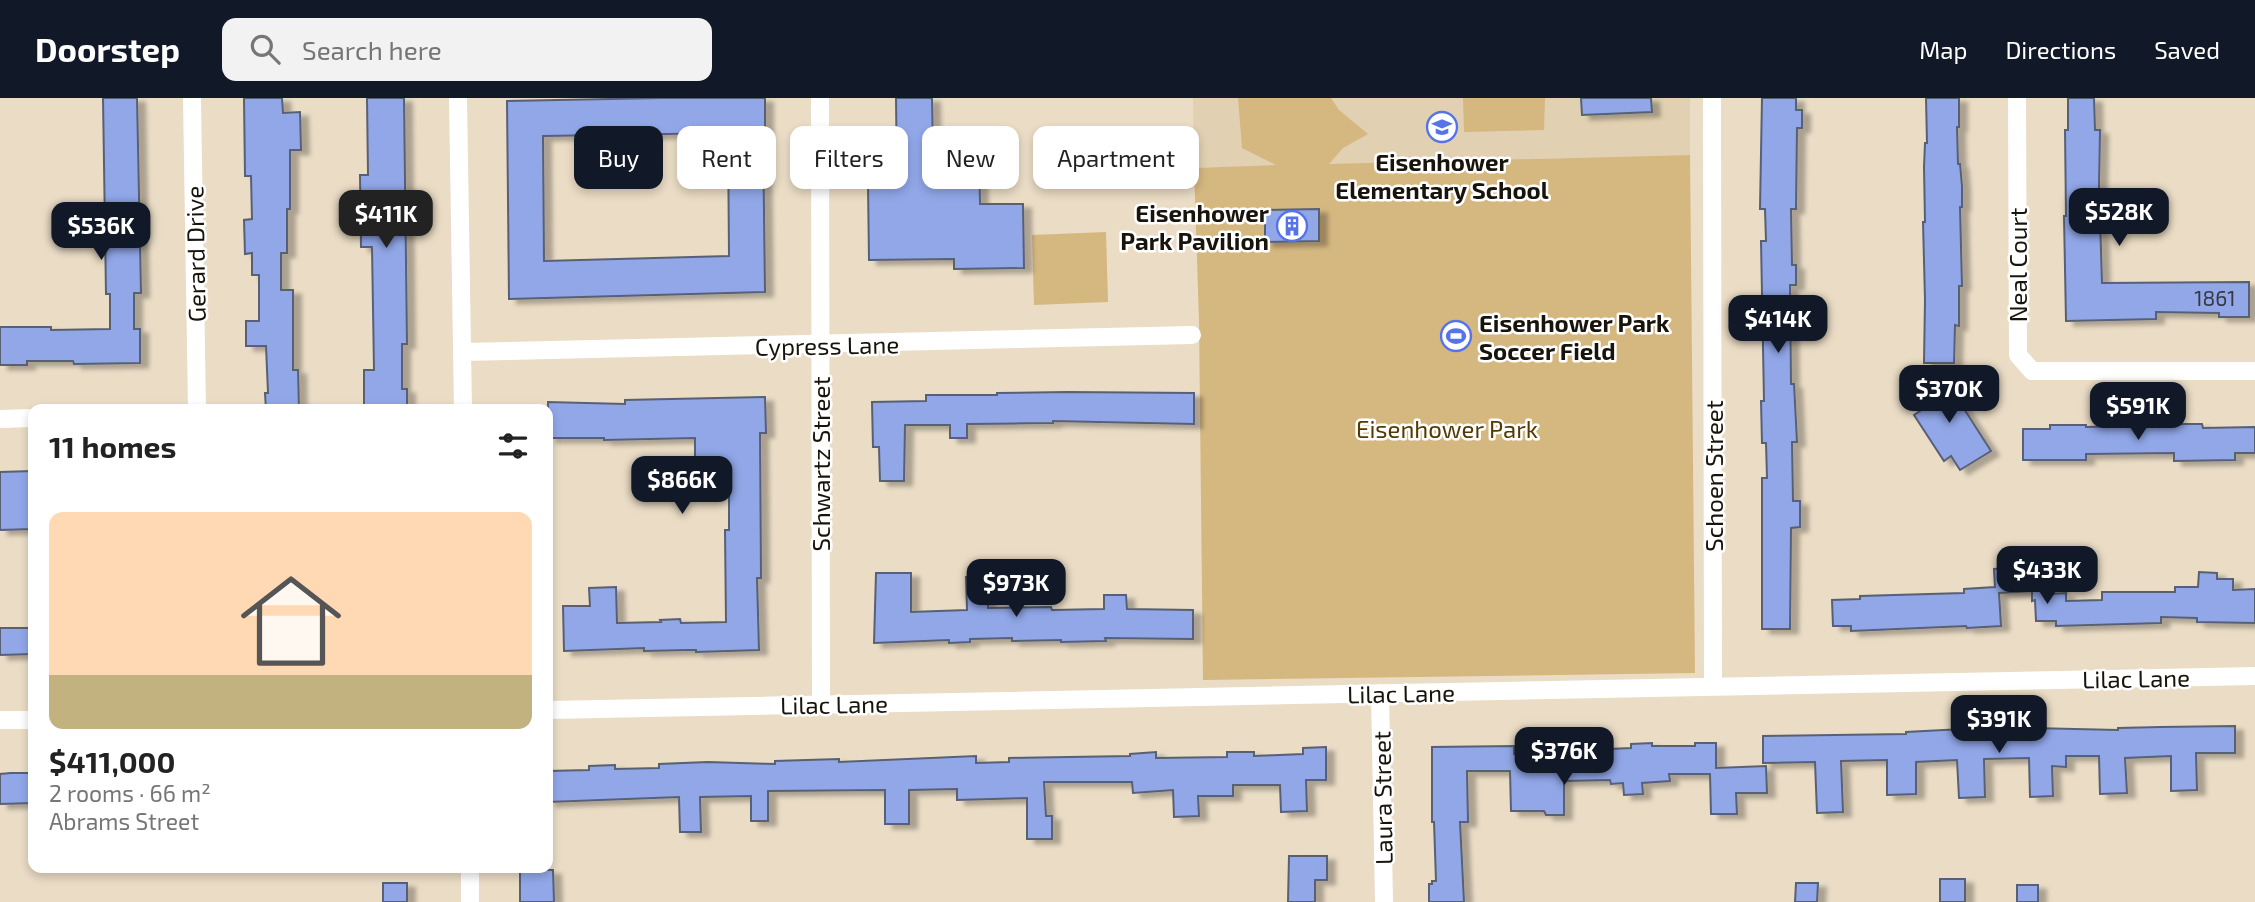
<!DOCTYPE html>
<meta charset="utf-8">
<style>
body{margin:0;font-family:"Exo 2",sans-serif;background:#f2f2f2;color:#222;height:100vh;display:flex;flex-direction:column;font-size:26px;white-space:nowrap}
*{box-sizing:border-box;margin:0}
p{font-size:23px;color:#767676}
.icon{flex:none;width:38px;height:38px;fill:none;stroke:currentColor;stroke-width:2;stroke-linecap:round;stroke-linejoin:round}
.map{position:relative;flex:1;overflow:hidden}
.drawer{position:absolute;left:28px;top:306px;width:525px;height:469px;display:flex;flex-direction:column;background:#fff;border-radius:14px;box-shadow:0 4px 10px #0003}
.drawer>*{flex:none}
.banner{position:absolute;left:574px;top:28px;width:665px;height:63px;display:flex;gap:14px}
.price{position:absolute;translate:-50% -60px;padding:0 16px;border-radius:14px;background:#111827;color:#fff;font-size:23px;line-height:46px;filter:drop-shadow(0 2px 4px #0008)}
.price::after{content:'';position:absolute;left:50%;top:42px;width:21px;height:16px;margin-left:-10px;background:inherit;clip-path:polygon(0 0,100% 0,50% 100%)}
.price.selected{background:#222;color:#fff}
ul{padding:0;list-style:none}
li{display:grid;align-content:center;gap:14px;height:371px;padding:0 21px}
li+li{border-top:2px solid #e0e0e0}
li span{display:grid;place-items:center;height:217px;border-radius:14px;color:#555}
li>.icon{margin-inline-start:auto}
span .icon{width:126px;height:126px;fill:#fffc;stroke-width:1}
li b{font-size:30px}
h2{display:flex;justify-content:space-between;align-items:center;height:84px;padding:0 21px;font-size:30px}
.pill{padding:0 24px;border-radius:14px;background:#fff;box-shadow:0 4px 10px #0003;font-size:24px;line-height:63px}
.pill.selected{background:#111827;color:#fff}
header{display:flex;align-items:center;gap:42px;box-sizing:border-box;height:98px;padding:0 35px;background:#111827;color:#fff}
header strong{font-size:33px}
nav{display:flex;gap:38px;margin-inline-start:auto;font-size:24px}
.search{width:490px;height:63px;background:#f2f2f2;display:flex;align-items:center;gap:18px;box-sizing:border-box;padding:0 24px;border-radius:14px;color:#767676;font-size:26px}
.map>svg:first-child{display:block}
.built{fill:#e1d0b1}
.green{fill:#d5b780}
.building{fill:#91a7e8;stroke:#596075;stroke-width:2;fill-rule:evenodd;filter:url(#shadow)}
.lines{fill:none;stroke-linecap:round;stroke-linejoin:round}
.street{stroke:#fff;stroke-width:18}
.labels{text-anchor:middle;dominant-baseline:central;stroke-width:5;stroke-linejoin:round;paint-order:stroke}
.number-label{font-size:21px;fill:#363942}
.poi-label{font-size:24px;font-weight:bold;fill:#18140b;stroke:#fff}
.street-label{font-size:24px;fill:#18140b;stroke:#fff}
.park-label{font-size:24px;fill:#533a00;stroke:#fff}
</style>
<header>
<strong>Doorstep</strong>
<div class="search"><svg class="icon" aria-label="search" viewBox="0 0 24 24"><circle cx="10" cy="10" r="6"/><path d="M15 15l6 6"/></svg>Search here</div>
<nav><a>Map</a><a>Directions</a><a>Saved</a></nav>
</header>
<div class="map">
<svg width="2255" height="804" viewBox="0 0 2255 804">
<defs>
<filter id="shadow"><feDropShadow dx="8" dy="4.5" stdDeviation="2" flood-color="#0004"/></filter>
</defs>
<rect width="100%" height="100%" fill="#eadcc5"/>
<path class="built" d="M 1193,0 L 1690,0 L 1690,57 L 1194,70 Z"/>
<g class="green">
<path d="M 1238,0 L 1331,0 L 1339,12 L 1368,36 L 1343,50 L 1329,66 L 1690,57 L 1695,575 L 1203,582 L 1199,222 L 1194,70 L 1276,67 L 1242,50 Z"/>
<path d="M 1463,0 L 1545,0 L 1544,32 L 1464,34 Z"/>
<path d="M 1106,134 L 1108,204 L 1034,207 L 1032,137 Z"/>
</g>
<g class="building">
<path d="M 103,0 L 137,0 L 141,195 L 134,195 L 134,231 L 140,231 L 140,265 L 74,266 L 73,263 L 27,263 L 27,267 L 0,267 L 0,229 L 51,229 L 51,232 L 110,231 L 110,196 L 106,196 Z"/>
<path d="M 244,0 L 282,0 L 283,15 L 300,14 L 301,52 L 290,52 L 290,111 L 287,111 L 287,155 L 281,155 L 281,192 L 293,192 L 293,272 L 298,272 L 299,312 L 266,312 L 265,295 L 268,295 L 266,248 L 246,248 L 246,223 L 259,223 L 259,177 L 252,177 L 252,155 L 245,156 L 244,122 L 252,121 L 251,78 L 245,78 Z"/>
<path d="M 367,0 L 404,0 L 407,246 L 402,246 L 402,291 L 407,291 L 407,312 L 364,312 L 364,272 L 374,272 L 372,149 L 361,149 L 360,77 L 368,77 Z"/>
<path d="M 661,0 L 765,0 L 765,35 L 763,35 L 765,194 L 509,201 L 507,3 ZM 728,35 L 729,158 L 544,163 L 543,38 Z"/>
<path d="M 896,0 L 932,0 L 933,55 L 979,55 L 980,106 L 1023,106 L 1024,170 L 954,171 L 954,161 L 869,162 L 868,87 L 897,86 Z"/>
<path d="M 1581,0 L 1651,0 L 1652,14 L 1582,17 Z"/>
<path d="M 1762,0 L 1796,0 L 1796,12 L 1802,12 L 1802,30 L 1797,30 L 1796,111 L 1791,111 L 1792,167 L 1796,167 L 1796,187 L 1790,187 L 1791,286 L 1794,286 L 1797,344 L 1792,344 L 1793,403 L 1800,403 L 1800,429 L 1791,430 L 1790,531 L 1762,531 L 1762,380 L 1767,380 L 1766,345 L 1762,345 L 1761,303 L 1764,303 L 1761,143 L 1766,143 L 1765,111 L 1760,111 Z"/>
<path d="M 1926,0 L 1959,0 L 1959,29 L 1957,29 L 1958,66 L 1960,66 L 1962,88 L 1962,109 L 1960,109 L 1962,188 L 1959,188 L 1959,228 L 1955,227 L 1954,265 L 1924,265 L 1925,202 L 1923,124 L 1925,124 L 1924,69 L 1925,45 L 1927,45 Z"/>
<path d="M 2068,0 L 2094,0 L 2095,32 L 2100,32 L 2099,89 L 2102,185 L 2249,184 L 2249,219 L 2219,219 L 2219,215 L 2156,214 L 2156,221 L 2066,223 L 2064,118 L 2066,118 L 2065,32 L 2068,32 Z"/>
<path d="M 1319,111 L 1319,143 L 1265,144 L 1265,112 Z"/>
<path d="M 1943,278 L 1991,353 L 1960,372 L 1951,358 L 1944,363 L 1914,317 L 1920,313 L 1911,299 Z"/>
<path d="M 1067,294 L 1194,295 L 1194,326 L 1053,323 L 1053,325 L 967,326 L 967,340 L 950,340 L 950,327 L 905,327 L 904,383 L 880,383 L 879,349 L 873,349 L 872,304 L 926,303 L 926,297 L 997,297 L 997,295 Z"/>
<path d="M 765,299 L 766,335 L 760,335 L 761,480 L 757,480 L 759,552 L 696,554 L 696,552 L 687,552 L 644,553 L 644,550 L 564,553 L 563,508 L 590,508 L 589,490 L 616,489 L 617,525 L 661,524 L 660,522 L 680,521 L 681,525 L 726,524 L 725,432 L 729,432 L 729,376 L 695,376 L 695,340 L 604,342 L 604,340 L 548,340 L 548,304 L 625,306 L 625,302 Z"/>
<path d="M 2185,326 L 2202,326 L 2203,330 L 2255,329 L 2255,355 L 2235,355 L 2235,362 L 2174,363 L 2174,355 L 2086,356 L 2086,362 L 2023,362 L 2023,331 L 2050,331 L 2050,327 L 2086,327 L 2086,329 Z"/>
<path d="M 33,373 L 33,431 L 0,432 L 0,374 Z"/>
<path d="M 2019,469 L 2019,477 L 2058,476 L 2059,492 L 2051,492 L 2051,496 L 2066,495 L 2066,503 L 2102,502 L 2102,494 L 2175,494 L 2175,489 L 2198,489 L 2199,474 L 2217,475 L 2217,481 L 2233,481 L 2233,492 L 2255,491 L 2255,525 L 2197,524 L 2197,520 L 2161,519 L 2161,525 L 2056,528 L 2056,523 L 2036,523 L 2035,502 L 2032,503 L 2032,493 L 1999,495 L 2001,528 L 1967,530 L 1966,528 L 1851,533 L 1851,528 L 1833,528 L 1832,502 L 1860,501 L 1860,498 L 1964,495 L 1964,491 L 1995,489 L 1994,471 Z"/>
<path d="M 876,475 L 911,475 L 911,514 L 967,512 L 966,479 L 988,478 L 988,510 L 1051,509 L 1052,512 L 1104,511 L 1104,497 L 1126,497 L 1127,511 L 1193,512 L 1193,541 L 1105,540 L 1106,543 L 1061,544 L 1061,542 L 1012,543 L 1012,540 L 970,541 L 970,544 L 949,545 L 949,542 L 874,545 Z"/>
<path d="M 0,530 L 33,530 L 33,556 L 0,557 Z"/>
<path d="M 2235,628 L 2235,655 L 2196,655 L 2197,692 L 2171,693 L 2171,658 L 2125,660 L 2127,695 L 2100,696 L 2099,658 L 2066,658 L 2066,669 L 2052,668 L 2053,698 L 2030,699 L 2029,660 L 1984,661 L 1985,699 L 1959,700 L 1957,662 L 1916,664 L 1916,696 L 1887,697 L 1887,662 L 1841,663 L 1843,714 L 1817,715 L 1815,664 L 1763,665 L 1763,638 L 1906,636 L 1906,634 L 1963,631 L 2031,630 L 2118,632 L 2118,630 L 2161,629 Z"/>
<path d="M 1652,645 L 1652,648 L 1695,648 L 1695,645 L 1716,645 L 1716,670 L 1766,668 L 1767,695 L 1736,695 L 1737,716 L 1711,716 L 1710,676 L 1669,676 L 1670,683 L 1642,685 L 1643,696 L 1624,697 L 1623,685 L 1611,686 L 1610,682 L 1564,683 L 1564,717 L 1546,717 L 1544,713 L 1511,713 L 1510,673 L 1467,673 L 1468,724 L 1460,724 L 1464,804 L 1429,804 L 1429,786 L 1432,786 L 1432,783 L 1436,783 L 1434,724 L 1432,724 L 1432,649 L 1514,648 L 1514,656 L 1557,655 L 1557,648 L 1585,648 L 1585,652 L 1631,650 L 1631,646 Z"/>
<path d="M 1326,649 L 1326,682 L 1306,682 L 1307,713 L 1281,714 L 1280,687 L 1233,687 L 1233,698 L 1198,698 L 1199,718 L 1174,719 L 1173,692 L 1133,695 L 1132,684 L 1044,684 L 1046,718 L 1052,718 L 1052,741 L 1027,741 L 1027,700 L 957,702 L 957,691 L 909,692 L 909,726 L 885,726 L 885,692 L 768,693 L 768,723 L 751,723 L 751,698 L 700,699 L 701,734 L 680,734 L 679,699 L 548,704 L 548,673 L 589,672 L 589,668 L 615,667 L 615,671 L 659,670 L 659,666 L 708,664 L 775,666 L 775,663 L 839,661 L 839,664 L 976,658 L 976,665 L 1009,664 L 1009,660 L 1130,658 L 1130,656 L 1156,654 L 1156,660 L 1227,659 L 1227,654 L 1254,654 L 1254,658 L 1303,656 L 1303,650 Z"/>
<path d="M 11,675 L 33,675 L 33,705 L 0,706 L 0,676 Z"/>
<path d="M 1289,758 L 1327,758 L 1327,782 L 1315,782 L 1315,804 L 1288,804 Z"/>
<path d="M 520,772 L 553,772 L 554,804 L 520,804 Z"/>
<rect x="1940" y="781" width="25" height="23"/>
<rect x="383" y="785" width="24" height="19"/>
<path d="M 1796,785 L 1818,785 L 1817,804 L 1795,804 Z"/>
<rect x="2017" y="787" width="21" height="17"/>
</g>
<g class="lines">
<g class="street">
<path d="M 192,0 L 197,312"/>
<path d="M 458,0 L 463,312"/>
<path d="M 820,0 L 821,606"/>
<path d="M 1712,0 L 1713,588"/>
<path d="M 2017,0 L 2018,257 L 2032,273 L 2255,273"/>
<path d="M 462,254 L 1192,237"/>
<path d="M 0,321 L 33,320"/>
<path d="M 1380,595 L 1384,804"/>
<path d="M 548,612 L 2255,578"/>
<path d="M 0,622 L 33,622"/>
<path d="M 470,770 L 470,804"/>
</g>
</g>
<defs>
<g id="school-ring" transform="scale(1.575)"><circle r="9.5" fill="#fff" stroke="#5674ea" stroke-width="1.5"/><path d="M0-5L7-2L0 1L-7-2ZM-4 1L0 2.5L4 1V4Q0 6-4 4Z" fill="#5674ea"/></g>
<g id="building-ring" transform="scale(1.575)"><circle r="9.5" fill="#fff" stroke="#5674ea" stroke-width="1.5"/><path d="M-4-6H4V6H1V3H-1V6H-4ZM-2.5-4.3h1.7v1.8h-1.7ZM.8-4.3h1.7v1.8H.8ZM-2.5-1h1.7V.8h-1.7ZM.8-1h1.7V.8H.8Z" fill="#5674ea"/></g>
<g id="stadium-ring" transform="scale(1.575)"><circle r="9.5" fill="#fff" stroke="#5674ea" stroke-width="1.5"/><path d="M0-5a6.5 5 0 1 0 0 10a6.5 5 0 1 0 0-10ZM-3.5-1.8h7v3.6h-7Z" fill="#5674ea"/></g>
</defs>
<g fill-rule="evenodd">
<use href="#school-ring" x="1442" y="29"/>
<use href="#building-ring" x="1292" y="128"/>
<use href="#stadium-ring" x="1456" y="238"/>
</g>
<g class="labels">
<g class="number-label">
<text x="2215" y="199">1861</text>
</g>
<g class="poi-label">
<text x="1442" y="63">Eisenhower<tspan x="1442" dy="28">Elementary School</tspan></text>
<text x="1269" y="114" text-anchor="end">Eisenhower<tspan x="1269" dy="28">Park Pavilion</tspan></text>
<text x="1479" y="224" text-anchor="start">Eisenhower Park<tspan x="1479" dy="28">Soccer Field</tspan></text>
</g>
<g class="street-label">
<text transform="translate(195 156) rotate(-91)">Gerard Drive</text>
<text transform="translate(2017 167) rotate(-90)">Neal Court</text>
<text transform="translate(827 247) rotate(-1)">Cypress Lane</text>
<text transform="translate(820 366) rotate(-90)">Schwartz Street</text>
<text transform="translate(1713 378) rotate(-90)">Schoen Street</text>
<text transform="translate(2136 580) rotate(-1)">Lilac Lane</text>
<text transform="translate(1401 595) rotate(-1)">Lilac Lane</text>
<text transform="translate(834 606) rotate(-1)">Lilac Lane</text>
<text transform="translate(1382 700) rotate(-91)">Laura Street</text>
</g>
<g class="park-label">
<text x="1447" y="330">Eisenhower Park</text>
</g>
</g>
</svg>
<b class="price" style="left:2119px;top:150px">$528K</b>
<b class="price selected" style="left:386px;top:152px">$411K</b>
<b class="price" style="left:101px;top:164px">$536K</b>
<b class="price" style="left:1778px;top:257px">$414K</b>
<b class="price" style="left:1949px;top:327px">$370K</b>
<b class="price" style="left:2138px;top:344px">$591K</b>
<b class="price" style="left:682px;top:418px">$866K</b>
<b class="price" style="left:2047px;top:508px">$433K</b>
<b class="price" style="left:1016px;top:521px">$973K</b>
<b class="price" style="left:1999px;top:657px">$391K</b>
<b class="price" style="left:1564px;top:689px">$376K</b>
<div class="banner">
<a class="pill selected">Buy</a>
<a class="pill">Rent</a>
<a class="pill">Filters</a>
<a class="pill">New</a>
<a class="pill">Apartment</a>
</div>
<section class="drawer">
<h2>11 homes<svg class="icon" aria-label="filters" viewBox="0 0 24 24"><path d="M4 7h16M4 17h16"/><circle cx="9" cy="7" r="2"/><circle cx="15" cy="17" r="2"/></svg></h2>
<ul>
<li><span style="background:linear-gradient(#ffd9b3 75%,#c2b280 0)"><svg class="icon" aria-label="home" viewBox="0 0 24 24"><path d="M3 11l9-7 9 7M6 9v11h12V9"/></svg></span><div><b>$411,000</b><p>2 rooms · 66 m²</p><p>Abrams Street</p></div></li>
</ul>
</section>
</div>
